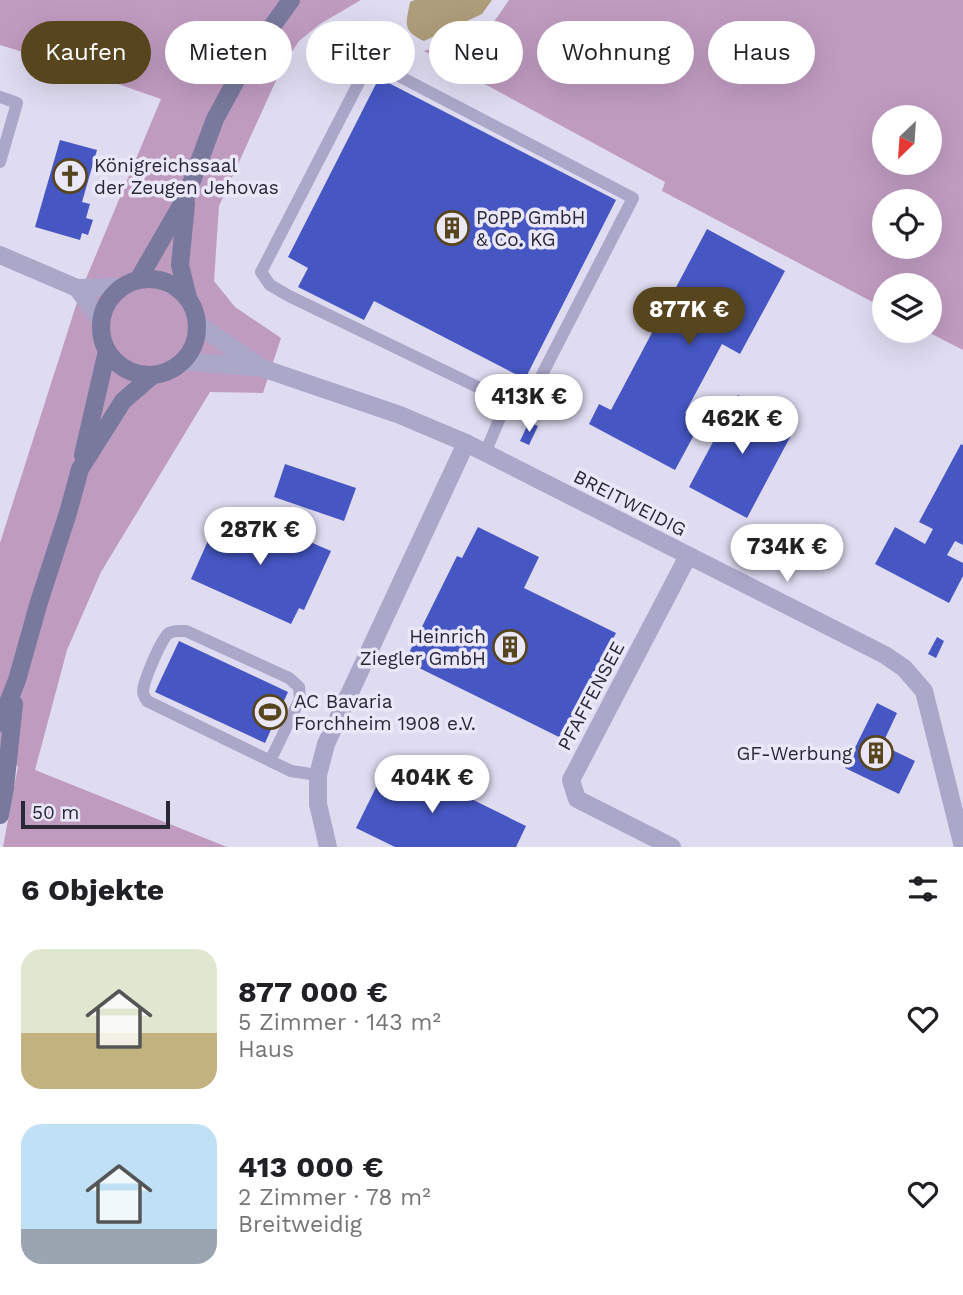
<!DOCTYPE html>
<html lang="de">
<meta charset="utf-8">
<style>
body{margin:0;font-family:"Work Sans",sans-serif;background:#f6f6f6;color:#202124;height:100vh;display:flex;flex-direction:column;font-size:26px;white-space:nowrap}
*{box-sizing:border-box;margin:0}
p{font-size:23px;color:#757577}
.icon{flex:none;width:38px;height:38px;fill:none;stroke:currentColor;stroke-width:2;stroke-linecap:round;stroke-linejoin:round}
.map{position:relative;height:847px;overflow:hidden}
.sheet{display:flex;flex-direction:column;background:#fff;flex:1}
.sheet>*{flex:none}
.banner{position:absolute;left:21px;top:21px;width:922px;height:63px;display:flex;gap:14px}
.needle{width:46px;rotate:205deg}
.fabs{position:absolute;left:872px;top:105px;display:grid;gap:14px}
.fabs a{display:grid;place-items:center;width:70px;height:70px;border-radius:50%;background:#fff;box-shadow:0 7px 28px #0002;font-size:35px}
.scale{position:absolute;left:21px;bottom:18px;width:149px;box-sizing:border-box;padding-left:7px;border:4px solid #282836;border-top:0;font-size:19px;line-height:24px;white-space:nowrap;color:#282836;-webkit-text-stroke:5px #eae7f9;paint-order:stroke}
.price{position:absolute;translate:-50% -60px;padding:0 16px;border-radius:24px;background:#fff;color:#222;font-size:23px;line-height:46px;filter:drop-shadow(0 2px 4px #0008)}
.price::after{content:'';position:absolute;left:50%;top:42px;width:21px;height:16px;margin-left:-10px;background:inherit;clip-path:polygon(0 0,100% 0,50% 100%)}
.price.selected{background:#57451e;color:#fff}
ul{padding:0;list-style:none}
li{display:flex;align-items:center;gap:21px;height:175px;padding:0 21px}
li span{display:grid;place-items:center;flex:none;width:196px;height:140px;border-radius:21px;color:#555}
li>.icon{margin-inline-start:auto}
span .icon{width:84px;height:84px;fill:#fffc;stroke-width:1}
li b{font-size:30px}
h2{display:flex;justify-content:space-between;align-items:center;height:84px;padding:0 21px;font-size:30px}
.tag{padding:0 24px;border-radius:32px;background:#fff;box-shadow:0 7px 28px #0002;font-size:24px;line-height:63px}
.tag.selected{background:#57451e;color:#fff}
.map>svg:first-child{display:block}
.green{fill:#bf9bc0;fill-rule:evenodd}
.water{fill:#ae9d7a}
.building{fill:#4657c4}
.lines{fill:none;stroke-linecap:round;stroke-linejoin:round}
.service{stroke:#aaa7c9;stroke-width:12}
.minor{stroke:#aaa7c9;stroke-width:18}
.secondary{stroke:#79799d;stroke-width:18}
.labels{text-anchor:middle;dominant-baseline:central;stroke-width:7;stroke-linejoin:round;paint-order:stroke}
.poi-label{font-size:19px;fill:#282836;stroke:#eae7f9;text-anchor:start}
.street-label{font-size:19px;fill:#282836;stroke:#eae7f9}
</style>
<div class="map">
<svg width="963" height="847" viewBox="0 0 963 847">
<rect width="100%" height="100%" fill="#dfdbf1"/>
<g class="green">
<path d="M 0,0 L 361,0 L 320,24 L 299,41 L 283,65 L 219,206 L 214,281 L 235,307 L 281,338 L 263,393 L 210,392 L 101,572 L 67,650 L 35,770 L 227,847 L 3,847 L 18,766 L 0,760 L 0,543 L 80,293 L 161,99 L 55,62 L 0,45 Z"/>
<path d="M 509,0 L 963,0 L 963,350 L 926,331 L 929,331 L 929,285 L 884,285 L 884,308 L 662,191 L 665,182 L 424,51 L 489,29 ZM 884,117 L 929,117 L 929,163 L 884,163 ZM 884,201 L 929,201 L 929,247 L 884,247 Z"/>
</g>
<path class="water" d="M 415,0 L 492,0 L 482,14 L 424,41 C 402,31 406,24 410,2 Z"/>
<g class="building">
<path d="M 43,58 L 59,63 L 56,71 L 41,66 Z"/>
<path d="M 379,78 L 616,200 L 525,379 L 374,301 L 364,320 L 298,287 L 308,268 L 288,257 Z"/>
<path d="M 60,140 L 97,150 L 82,202 L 90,204 L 86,218 L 93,220 L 88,235 L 82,233 L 80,240 L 35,227 Z"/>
<path d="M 707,229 L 785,271 L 740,354 L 722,344 L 685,413 L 701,422 L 675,470 L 589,424 L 599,404 L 611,410 Z"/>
<path d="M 738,395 L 796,426 L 747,518 L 689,487 Z"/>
<path d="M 529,422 L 538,426 L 529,445 L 520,441 Z"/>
<path d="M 961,444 L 963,445 L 963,545 L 955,541 L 947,555 L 963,563 L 963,576 L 949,603 L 875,564 L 895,527 L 925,544 L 933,529 L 919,522 Z"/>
<path d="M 285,464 L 356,488 L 344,521 L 274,497 Z"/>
<path d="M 222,509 L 298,543 L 301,538 L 331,551 L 304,610 L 299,608 L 291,624 L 191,579 Z"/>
<path d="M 478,527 L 539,557 L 524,588 L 616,633 L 563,739 L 405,661 L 457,556 L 462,558 Z"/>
<path d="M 937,637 L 944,641 L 936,658 L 928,654 Z"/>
<path d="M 179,641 L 288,692 L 265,743 L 155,692 Z"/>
<path d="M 877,703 L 897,713 L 882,745 L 915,761 L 899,794 L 845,768 Z"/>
<path d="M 390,759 L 526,826 L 516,847 L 395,847 L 356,828 Z"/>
</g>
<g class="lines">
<g class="service">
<path d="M 0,97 L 17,103 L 0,162"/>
<path d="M 485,453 L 505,406 L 488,392 L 289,296 L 270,285 L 261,272 L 370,61 L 633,198 L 532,394 L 505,406"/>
<path d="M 270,761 L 300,699 L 299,687 L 289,678 L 186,631 C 181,631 174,630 169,633 C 161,639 144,680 143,691 C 143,694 145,698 147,701 L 291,771 L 318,775"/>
</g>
<g class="minor">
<path d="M 0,255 L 77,288 L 121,287"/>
<path d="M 77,288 L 101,321"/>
<path d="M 197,324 L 259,366"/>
<path d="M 184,361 L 262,368 L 400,415 L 466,443 L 885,655 L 904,668 L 924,691 L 963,847"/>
<path d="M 328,847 L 318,804 L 318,775 L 326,744 L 466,443"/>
<path d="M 672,847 L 577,799 L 571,780 L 688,556"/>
</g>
<g class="secondary">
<path d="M 186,204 L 180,265 L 188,298"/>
<circle cx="149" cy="327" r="48"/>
<path d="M 138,280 L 186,197 L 215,119 L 245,64 L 291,0"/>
<path d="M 83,455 L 107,351"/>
<path d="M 0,723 L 17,680 L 39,602 L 68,513 L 80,469 L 123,401 L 153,375"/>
<path d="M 0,815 L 5,788 L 14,704"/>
</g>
</g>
<defs>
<g id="church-ring" transform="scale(1.75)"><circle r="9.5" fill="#eae7f9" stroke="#57451e" stroke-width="1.5"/><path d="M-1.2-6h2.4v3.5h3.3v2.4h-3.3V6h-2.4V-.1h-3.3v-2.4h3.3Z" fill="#57451e"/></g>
<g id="building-ring" transform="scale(1.75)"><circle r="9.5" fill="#eae7f9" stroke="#57451e" stroke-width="1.5"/><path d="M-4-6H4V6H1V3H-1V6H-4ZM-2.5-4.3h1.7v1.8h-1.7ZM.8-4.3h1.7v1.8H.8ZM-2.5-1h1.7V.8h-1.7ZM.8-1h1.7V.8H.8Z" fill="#57451e"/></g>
<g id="stadium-ring" transform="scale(1.75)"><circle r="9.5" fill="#eae7f9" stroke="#57451e" stroke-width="1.5"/><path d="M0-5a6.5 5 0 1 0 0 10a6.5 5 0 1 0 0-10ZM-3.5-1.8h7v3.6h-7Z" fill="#57451e"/></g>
</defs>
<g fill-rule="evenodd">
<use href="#church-ring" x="70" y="176"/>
<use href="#building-ring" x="452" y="228"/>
<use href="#building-ring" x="510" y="647"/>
<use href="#stadium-ring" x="270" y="712"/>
<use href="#building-ring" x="876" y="753"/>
</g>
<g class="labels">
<g class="poi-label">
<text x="94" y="165">Königreichssaal<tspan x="94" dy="22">der Zeugen Jehovas</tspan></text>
<text x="476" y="217">PoPP GmbH<tspan x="476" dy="22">&amp; Co. KG</tspan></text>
<text x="486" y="636" text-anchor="end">Heinrich<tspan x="486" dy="22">Ziegler GmbH</tspan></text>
<text x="294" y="701">AC Bavaria<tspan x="294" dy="22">Forchheim 1908 e.V.</tspan></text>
<text x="852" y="753" text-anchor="end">GF-Werbung</text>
</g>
<g class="street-label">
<text transform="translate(630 503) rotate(27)">BREITWEIDIG</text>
<text transform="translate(591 696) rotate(-62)">PFAFFENSEE</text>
</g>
</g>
</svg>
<div class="fabs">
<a><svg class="needle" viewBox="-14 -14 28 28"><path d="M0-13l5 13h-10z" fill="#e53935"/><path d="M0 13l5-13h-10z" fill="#757577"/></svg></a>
<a><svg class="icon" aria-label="locate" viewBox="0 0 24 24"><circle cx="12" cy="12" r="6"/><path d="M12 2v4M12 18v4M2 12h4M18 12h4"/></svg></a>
<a><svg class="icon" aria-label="layers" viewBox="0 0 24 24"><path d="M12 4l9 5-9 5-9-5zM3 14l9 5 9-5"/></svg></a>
</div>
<div class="scale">50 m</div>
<b class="price selected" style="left:689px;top:347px">877K €</b>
<b class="price" style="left:529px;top:434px">413K €</b>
<b class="price" style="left:742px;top:456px">462K €</b>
<b class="price" style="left:260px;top:567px">287K €</b>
<b class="price" style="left:787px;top:584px">734K €</b>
<b class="price" style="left:432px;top:815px">404K €</b>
<div class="banner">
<a class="tag selected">Kaufen</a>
<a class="tag">Mieten</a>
<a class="tag">Filter</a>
<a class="tag">Neu</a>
<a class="tag">Wohnung</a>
<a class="tag">Haus</a>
</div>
</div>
<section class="sheet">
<h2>6 Objekte<svg class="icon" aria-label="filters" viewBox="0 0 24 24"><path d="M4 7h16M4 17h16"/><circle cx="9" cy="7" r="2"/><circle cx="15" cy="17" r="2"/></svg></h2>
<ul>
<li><span style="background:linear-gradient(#dfe7d0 60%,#c2b280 0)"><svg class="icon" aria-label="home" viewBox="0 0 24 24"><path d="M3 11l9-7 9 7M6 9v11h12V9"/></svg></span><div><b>877 000 €</b><p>5 Zimmer · 143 m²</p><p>Haus</p></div><svg class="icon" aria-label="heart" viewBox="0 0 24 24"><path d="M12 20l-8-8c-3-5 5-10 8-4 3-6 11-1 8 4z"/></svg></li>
<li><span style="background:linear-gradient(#bfe0f5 75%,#9aa5b1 0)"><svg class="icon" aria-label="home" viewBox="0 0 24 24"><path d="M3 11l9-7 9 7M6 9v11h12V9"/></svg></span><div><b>413 000 €</b><p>2 Zimmer · 78 m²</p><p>Breitweidig</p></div><svg class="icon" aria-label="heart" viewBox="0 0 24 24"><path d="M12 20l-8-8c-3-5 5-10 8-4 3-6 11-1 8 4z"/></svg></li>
</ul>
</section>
